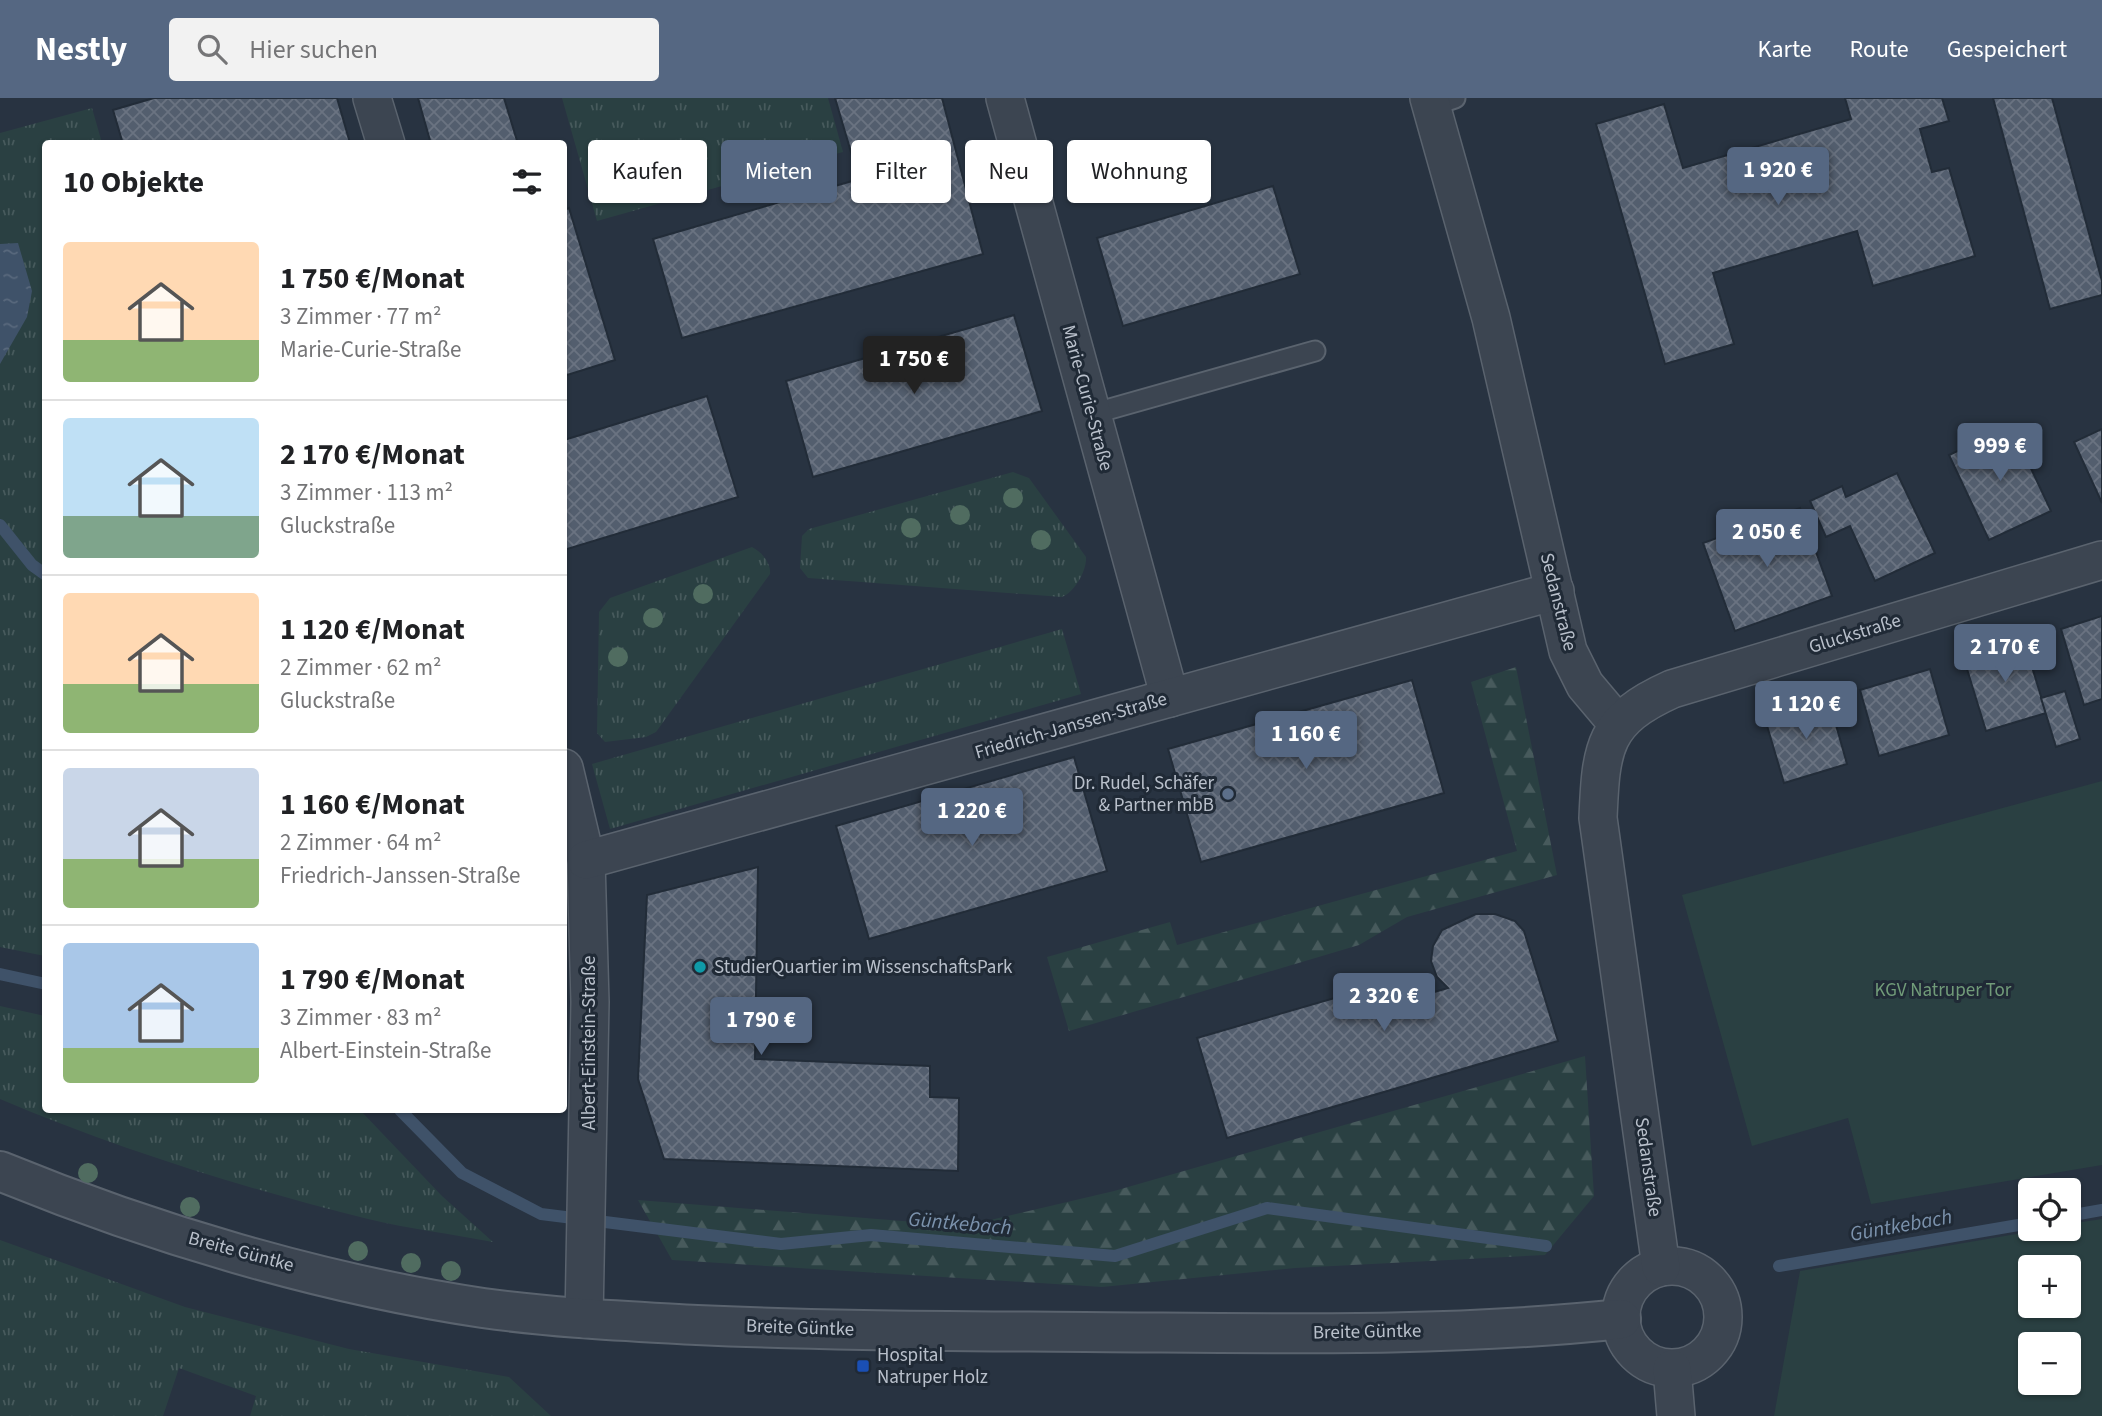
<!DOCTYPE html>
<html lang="de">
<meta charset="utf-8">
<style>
body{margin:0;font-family:"Source Sans 3",sans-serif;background:#f2f2f2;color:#202124;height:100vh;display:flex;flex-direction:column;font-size:26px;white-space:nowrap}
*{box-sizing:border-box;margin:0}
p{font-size:23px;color:#757577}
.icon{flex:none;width:38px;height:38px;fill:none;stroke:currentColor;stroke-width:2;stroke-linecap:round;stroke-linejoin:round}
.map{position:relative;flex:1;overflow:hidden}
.sheet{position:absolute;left:42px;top:42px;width:525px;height:973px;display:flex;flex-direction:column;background:#fff;border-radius:7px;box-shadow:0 2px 5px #0004}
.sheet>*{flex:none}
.guide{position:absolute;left:588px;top:42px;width:665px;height:63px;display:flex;gap:14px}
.buttons{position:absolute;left:2018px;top:1080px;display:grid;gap:14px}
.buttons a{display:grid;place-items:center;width:63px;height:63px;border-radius:7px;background:#fff;box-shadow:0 2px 5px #0004;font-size:35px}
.price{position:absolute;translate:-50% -60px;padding:0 16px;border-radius:7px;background:#556782;color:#fff;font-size:23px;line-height:46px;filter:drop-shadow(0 2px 4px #0008)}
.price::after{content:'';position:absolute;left:50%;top:42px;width:21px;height:16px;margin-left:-10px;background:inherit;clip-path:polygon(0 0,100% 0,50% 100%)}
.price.current{background:#222;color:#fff}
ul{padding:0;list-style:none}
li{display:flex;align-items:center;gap:21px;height:175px;padding:0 21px}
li+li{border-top:2px solid #e0e0e0}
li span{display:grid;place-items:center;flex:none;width:196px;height:140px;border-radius:7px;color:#555}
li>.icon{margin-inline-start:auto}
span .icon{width:84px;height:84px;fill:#fffc;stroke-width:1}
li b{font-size:30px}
h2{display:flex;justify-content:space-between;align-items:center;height:84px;padding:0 21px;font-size:30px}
.tag{padding:0 24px;border-radius:7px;background:#fff;box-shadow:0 2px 5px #0004;font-size:24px;line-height:63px}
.tag.current{background:#556782;color:#fff}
header{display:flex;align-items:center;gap:42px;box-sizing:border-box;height:98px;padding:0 35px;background:#556782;color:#fff}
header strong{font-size:33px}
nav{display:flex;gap:38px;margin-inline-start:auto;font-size:24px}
.search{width:490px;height:63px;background:#f2f2f2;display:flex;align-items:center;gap:18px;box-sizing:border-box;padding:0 24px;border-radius:7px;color:#757577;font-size:26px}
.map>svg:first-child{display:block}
.grass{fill:url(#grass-tufts)}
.forest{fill:url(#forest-firs)}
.garden{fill:#2a4042;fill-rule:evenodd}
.water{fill:url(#water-ripples)}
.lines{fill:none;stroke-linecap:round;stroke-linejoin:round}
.stream{stroke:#3f5269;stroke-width:12}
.building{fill:url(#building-cross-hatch);stroke:#222c38;stroke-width:2}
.service-casing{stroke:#5a636e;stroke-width:23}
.minor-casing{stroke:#5a636e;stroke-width:40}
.tertiary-casing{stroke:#5a636e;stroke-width:42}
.service{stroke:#3c4551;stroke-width:19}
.minor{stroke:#3c4551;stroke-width:37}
.tertiary{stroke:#3c4551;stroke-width:38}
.tree{fill:#506c60}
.service-dot{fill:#5c6f8a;stroke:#202a36;stroke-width:2.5}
.culture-dot{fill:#0f9aa8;stroke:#202a36;stroke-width:2.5}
.transit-dot{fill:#1a4fb4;stroke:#202a36;stroke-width:2.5}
.labels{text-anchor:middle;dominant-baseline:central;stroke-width:6;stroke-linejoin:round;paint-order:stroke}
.street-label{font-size:19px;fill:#b9c0cb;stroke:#202a36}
.poi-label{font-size:19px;fill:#b9c0cb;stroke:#202a36;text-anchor:start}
.park-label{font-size:19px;fill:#719b79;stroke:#202a36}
.water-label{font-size:21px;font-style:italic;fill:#7b92ac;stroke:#202a36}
</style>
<header>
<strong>Nestly</strong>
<div class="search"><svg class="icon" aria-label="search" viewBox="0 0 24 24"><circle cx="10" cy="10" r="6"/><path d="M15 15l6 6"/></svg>Hier suchen</div>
<nav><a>Karte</a><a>Route</a><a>Gespeichert</a></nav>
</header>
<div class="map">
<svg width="2102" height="1318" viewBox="0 0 2102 1318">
<defs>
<pattern id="grass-tufts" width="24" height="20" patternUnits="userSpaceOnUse" patternTransform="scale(1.75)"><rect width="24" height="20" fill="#2a4042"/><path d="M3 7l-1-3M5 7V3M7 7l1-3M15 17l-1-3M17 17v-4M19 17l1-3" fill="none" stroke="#475a5c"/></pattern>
<pattern id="forest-firs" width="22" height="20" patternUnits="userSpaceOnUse" patternTransform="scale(1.75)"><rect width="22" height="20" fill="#2a4042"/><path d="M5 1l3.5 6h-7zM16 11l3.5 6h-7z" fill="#475a5c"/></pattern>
<pattern id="water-ripples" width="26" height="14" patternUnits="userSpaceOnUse" patternTransform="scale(1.75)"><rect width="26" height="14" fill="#3f5269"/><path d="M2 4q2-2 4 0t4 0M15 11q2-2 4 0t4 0" fill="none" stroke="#59697d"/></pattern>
<pattern id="building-cross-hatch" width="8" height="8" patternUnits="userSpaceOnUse" patternTransform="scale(1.75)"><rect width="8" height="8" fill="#535e6e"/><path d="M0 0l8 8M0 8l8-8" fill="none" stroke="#6a7381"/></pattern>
</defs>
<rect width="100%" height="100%" fill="#283341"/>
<g class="grass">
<path d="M 562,0 L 828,0 L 843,54 L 597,123 Z"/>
<path d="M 92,10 L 102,45 L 46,46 L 45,858 L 0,849 L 0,35 Z"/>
<path d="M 1013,374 L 1029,380 L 1086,459 C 1087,472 1075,494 1062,499 L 808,480 L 800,470 L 802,438 L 809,431 Z"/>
<path d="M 752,449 C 762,454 771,465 770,476 L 656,634 L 646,639 L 605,644 L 597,635 L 599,514 L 610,500 Z"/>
<path d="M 1062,531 L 1081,596 L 610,731 L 592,666 Z"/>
<path d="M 0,908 L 45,918 L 46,1012 L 360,1012 L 442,1098 L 493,1144 C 452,1136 409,1131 368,1121 C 243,1090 118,1051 0,1001 Z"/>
<path d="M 0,1142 L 185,1209 L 349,1251 L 509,1279 L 551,1318 L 250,1318 L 256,1298 L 179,1270 L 163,1318 L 0,1318 Z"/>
</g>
<g class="forest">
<path d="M 1516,569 L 1557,777 L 1407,819 L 1359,847 L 1069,933 L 1047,859 L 1170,824 L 1177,847 L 1517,753 L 1471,584 Z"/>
<path d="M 1585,958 L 1594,1098 L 1545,1157 L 1295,1170 L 1102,1189 L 672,1162 L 638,1102 L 965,1128 L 1114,1093 Z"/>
</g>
<g class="garden">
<path d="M 2102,683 L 2102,1067 L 1871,1106 L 1848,1020 L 1752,1048 L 1682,797 Z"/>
<path d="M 2102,1121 L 2102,1318 L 1774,1318 L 1800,1173 L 2045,1131 L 2068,1130 L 2069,1126 ZM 2030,1169 L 2068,1169 L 2068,1208 L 2030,1208 ZM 2030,1246 L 2068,1246 L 2068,1284 L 2030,1284 Z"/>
</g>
<path class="water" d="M 18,145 L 32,193 L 27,219 L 0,266 L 0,146 Z"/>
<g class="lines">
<g class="stream">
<path d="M 0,427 L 32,467 L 46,477"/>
<path d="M 0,876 L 46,886"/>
<path d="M 400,1012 L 462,1075 L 541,1116 L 781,1146 L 871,1137 L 1115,1158 L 1267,1110 L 1546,1148"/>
<path d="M 2068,1118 L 2102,1112"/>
<path d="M 1779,1168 L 2030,1125"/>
</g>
</g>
<g class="building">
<path d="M 154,0 L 337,0 L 350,45 L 123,46 L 113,12 Z"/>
<path d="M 418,0 L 504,0 L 518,46 L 431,46 Z"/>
<path d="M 835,0 L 942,0 L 983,156 L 682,240 L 653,141 L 859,81 Z"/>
<path d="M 1845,0 L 1942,0 L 1949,23 L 1920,31 L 1932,74 L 1949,70 L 1975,158 L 1873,188 L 1857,133 L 1713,175 L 1734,246 L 1665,266 L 1596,26 L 1664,6 L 1683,70 L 1851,21 Z"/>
<path d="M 1993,0 L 2052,0 L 2102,183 L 2102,197 L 2050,211 Z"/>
<path d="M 1273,88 L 1300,176 L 1123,228 L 1097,140 Z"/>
<path d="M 569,110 L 615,262 L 564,278 L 564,112 Z"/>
<path d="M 1014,217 L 1042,313 L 813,379 L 786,283 Z"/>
<path d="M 707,298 L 738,399 L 564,452 L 564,342 Z"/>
<path d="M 2011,328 L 2051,413 L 1989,442 L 1949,357 Z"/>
<path d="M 2102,331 L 2102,405 L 2074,344 Z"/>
<path d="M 1897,375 L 1935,455 L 1875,483 L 1850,428 L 1826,439 L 1810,403 L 1842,388 L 1846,399 Z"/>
<path d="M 1800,410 L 1832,498 L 1735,533 L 1703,445 Z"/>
<path d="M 2102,518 L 2102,601 L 2084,607 L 2061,531 Z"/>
<path d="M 2023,539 L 2046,615 L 1986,633 L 1963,558 Z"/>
<path d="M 1930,571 L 1949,637 L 1879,658 L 1860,592 Z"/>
<path d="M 1412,582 L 1444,695 L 1201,764 L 1168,651 Z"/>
<path d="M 2065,593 L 2080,641 L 2056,649 L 2041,600 Z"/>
<path d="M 1829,602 L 1847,666 L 1784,685 L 1765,621 Z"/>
<path d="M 1074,659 L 1107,773 L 869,841 L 836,728 Z"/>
<path d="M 758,769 L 755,961 L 930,968 L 930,999 L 959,1000 L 958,1073 L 664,1061 L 638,981 L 647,797 Z"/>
<path d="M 1476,816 L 1495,816 L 1515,823 L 1524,833 L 1558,943 L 1227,1040 L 1197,940 L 1376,888 L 1383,909 L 1448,890 L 1437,879 L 1431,863 L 1433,848 L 1442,832 Z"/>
</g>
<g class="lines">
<g class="service-casing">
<g id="service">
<path d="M 1431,8 L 1455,0"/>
<path d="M 1092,316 L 1315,253"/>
</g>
</g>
<g class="minor-casing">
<g id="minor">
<path d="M 372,0 L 386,46"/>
<path d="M 1005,0 L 1170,600"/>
<path d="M 1429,0 L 1491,220 L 1568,553 L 1585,587 L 1617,625"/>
<path d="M 564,670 L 586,762 L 590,904 L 584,1221"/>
<path d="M 586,762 L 1555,493"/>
<circle cx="1672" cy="1219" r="51"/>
<path d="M 1661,1169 L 1598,720 C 1601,649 1603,622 1672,591 L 2102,462"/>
<path d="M 1672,1271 L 1676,1318"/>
</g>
</g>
<g class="tertiary-casing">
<path id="tertiary" d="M 0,1073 C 151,1135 322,1186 483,1210 C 554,1220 626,1223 697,1227 C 826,1233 956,1233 1085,1234 C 1264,1235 1443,1240 1621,1221"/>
</g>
<use href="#service" class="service"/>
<use href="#minor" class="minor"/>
<use href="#tertiary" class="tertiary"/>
</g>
<g class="tree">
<circle cx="1013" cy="400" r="10"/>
<circle cx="960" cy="417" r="10"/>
<circle cx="911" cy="430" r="10"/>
<circle cx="1041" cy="442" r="10"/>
<circle cx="703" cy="496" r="10"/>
<circle cx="653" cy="520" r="10"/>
<circle cx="618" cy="559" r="10"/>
<circle cx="88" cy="1075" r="10"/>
<circle cx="190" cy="1109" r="10"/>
<circle cx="358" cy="1153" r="10"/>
<circle cx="411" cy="1165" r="10"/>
<circle cx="451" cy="1173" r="10"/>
</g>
<circle class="service-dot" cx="1228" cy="696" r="7"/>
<circle class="culture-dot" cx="700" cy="869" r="7"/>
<rect class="transit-dot" x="856" y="1261" width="14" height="14" rx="3.5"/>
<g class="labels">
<g class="street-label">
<text transform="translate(1087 300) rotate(75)">Marie-Curie-Straße</text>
<text transform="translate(1558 504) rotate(76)">Sedanstraße</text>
<text transform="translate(1855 536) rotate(-17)">Gluckstraße</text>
<text transform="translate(1071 628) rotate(-16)">Friedrich-Janssen-Straße</text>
<text transform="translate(589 945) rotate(-90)">Albert-Einstein-Straße</text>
<text transform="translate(1648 1069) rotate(82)">Sedanstraße</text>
<text transform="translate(241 1154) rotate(15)">Breite Güntke</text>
<text transform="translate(800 1230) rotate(2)">Breite Güntke</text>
<text transform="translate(1367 1234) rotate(-1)">Breite Güntke</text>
</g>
<g class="poi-label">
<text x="1214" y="685" text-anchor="end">Dr. Rudel, Schäfer<tspan x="1214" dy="22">&amp; Partner mbB</tspan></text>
<text x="714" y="869">StudierQuartier im WissenschaftsPark</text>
<text x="877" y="1257">Hospital<tspan x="877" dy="22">Natruper Holz</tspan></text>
</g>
<g class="park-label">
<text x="1943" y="892">KGV Natruper Tor</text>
</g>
<g class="water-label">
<text transform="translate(960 1125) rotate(5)">Güntkebach</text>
<text transform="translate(1901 1127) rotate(-10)">Güntkebach</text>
</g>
</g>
</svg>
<div class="buttons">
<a><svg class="icon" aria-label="locate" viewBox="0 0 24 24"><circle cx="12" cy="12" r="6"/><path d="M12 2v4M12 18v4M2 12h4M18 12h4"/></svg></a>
<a>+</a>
<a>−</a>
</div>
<b class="price" style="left:1778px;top:109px">1 920 €</b>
<b class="price current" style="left:914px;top:298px">1 750 €</b>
<b class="price" style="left:2000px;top:385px">999 €</b>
<b class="price" style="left:1767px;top:471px">2 050 €</b>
<b class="price" style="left:2005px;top:586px">2 170 €</b>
<b class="price" style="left:1806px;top:643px">1 120 €</b>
<b class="price" style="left:1306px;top:673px">1 160 €</b>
<b class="price" style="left:972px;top:750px">1 220 €</b>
<b class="price" style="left:1384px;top:935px">2 320 €</b>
<b class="price" style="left:761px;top:959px">1 790 €</b>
<div class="guide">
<a class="tag">Kaufen</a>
<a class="tag current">Mieten</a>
<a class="tag">Filter</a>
<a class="tag">Neu</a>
<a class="tag">Wohnung</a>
</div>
<section class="sheet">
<h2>10 Objekte<svg class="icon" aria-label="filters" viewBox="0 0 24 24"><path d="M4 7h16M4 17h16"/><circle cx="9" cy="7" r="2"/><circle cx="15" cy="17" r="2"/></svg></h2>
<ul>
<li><span style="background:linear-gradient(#ffd9b3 70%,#8fb573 0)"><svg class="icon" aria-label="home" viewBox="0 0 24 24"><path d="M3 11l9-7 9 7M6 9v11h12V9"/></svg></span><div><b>1 750 €/Monat</b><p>3 Zimmer · 77 m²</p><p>Marie-Curie-Straße</p></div></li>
<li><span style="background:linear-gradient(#bfe0f5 70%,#7fa58c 0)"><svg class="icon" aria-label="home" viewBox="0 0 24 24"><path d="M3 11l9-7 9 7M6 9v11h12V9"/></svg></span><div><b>2 170 €/Monat</b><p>3 Zimmer · 113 m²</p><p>Gluckstraße</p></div></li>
<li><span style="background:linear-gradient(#ffd9b3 65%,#8fb573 0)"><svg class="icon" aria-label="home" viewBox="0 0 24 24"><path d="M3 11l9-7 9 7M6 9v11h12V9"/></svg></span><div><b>1 120 €/Monat</b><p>2 Zimmer · 62 m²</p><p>Gluckstraße</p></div></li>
<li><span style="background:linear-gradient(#c9d6e8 65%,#8fb573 0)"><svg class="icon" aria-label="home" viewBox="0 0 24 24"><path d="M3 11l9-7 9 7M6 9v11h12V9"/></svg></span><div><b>1 160 €/Monat</b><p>2 Zimmer · 64 m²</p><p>Friedrich-Janssen-Straße</p></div></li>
<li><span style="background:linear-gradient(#a9c7e8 75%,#8fb573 0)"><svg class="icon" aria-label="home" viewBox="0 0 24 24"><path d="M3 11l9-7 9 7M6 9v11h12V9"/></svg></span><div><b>1 790 €/Monat</b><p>3 Zimmer · 83 m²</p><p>Albert-Einstein-Straße</p></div></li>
</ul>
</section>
</div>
